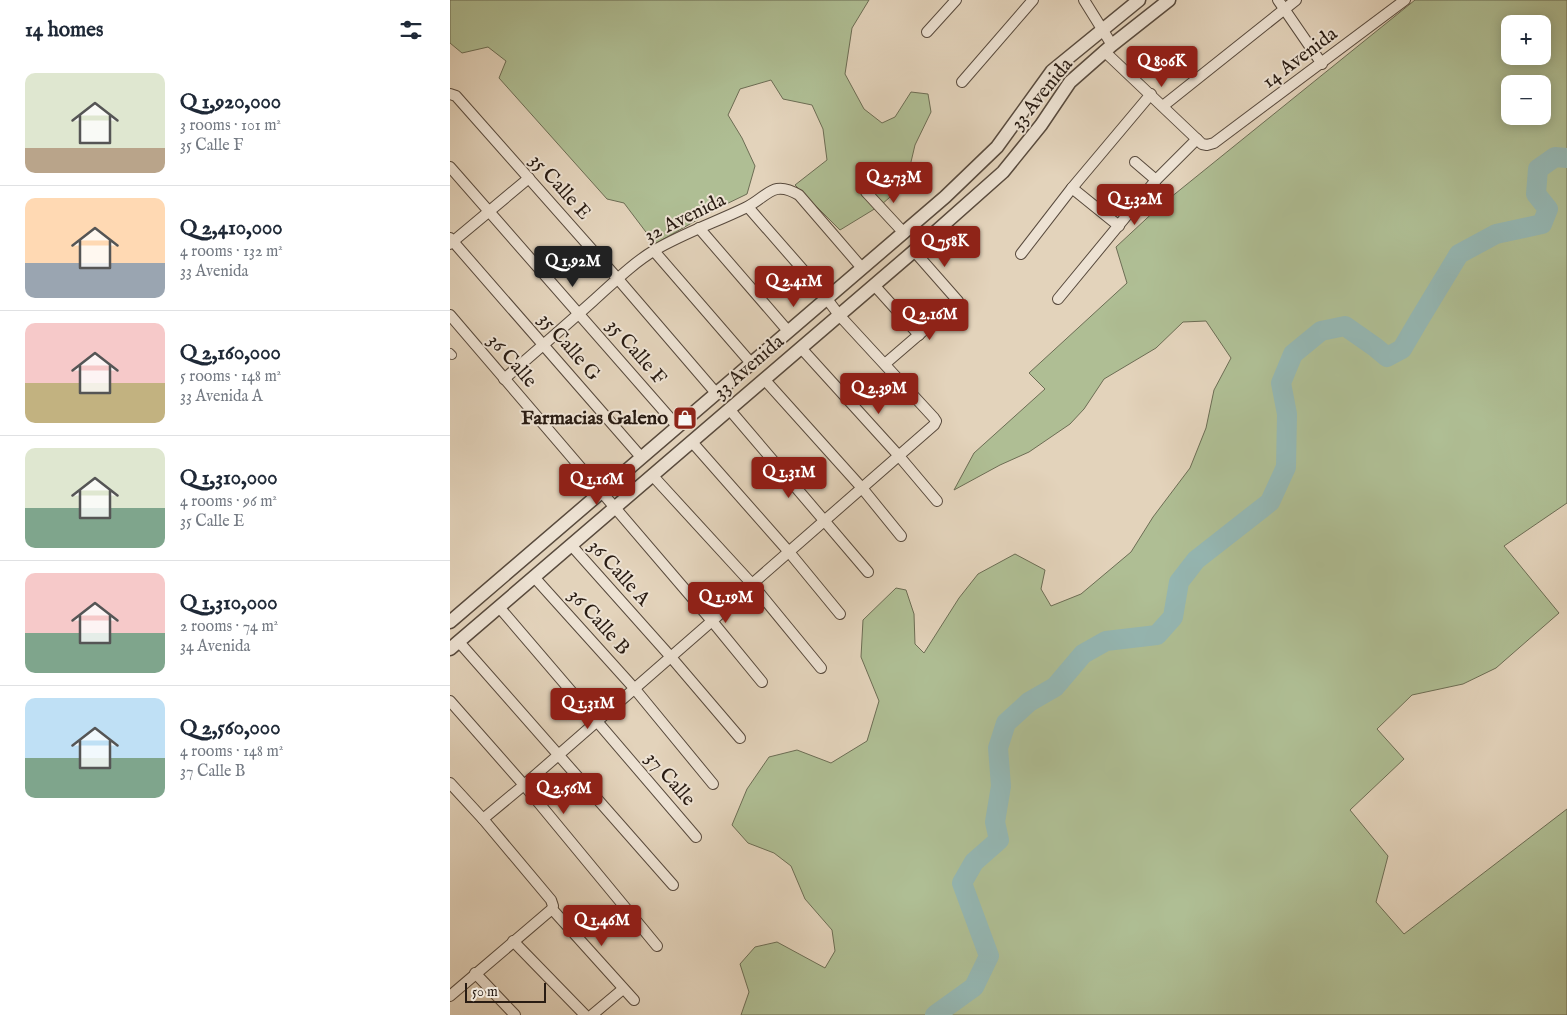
<!DOCTYPE html>
<meta charset="utf-8">
<style>
body{margin:0;font-family:"IM FELL English",serif;background:#f6f6f7;color:#1f2937;height:100vh;display:flex;flex-direction:column;font-size:19px;white-space:nowrap}
*{box-sizing:border-box;margin:0}
p{font-size:16px;color:#747a83}
.icon{flex:none;width:28px;height:28px;fill:none;stroke:currentColor;stroke-width:2;stroke-linecap:round;stroke-linejoin:round}
.map{position:relative;flex:1;overflow:hidden}
.details{display:flex;flex-direction:column;background:#fff;width:450px}
.details>*{flex:none}
.fabs{position:absolute;left:1051px;top:15px;display:grid;gap:10px}
.fabs a{display:grid;place-items:center;width:50px;height:50px;border-radius:10px;background:#fff;box-shadow:0 2px 12px #0003;font-size:25px}
.scale{position:absolute;left:15px;bottom:12px;width:81px;box-sizing:border-box;padding-left:5px;border:2px solid #291c13;border-top:0;font-size:14px;line-height:18px;white-space:nowrap;color:#291c13;-webkit-text-stroke:4px #ede2d3;paint-order:stroke}
.price{position:absolute;translate:-50% -42px;padding:0 11px;border-radius:5px;background:#8f2418;color:#fff;font-size:16px;line-height:32px;filter:drop-shadow(0 1px 2px #0008)}
.price::after{content:'';position:absolute;left:50%;top:30px;width:15px;height:11px;margin-left:-8px;background:inherit;clip-path:polygon(0 0,100% 0,50% 100%)}
.price.current{background:#222;color:#fff}
ul{padding:0;list-style:none}
li{display:flex;align-items:center;gap:15px;height:125px;padding:0 25px}
li+li{border-top:1px solid #e0e1e3}
li span{display:grid;place-items:center;flex:none;width:140px;height:100px;border-radius:10px;color:#555}
li>.icon{margin-inline-start:auto}
span .icon{width:60px;height:60px;fill:#fffc;stroke-width:1}
li b{font-size:21px}
h2{display:flex;justify-content:space-between;align-items:center;height:60px;padding:0 25px;font-size:21px}
main{display:flex;flex:1;min-height:0}
.map>svg:first-child{display:block}
.green{fill:#afbe94;stroke:#6c6d54;fill-rule:evenodd}
.lines{fill:none;stroke-linecap:round;stroke-linejoin:round}
.river{stroke:#95b7b3;stroke-width:20}
.pedestrian-casing{stroke:#584a3d;stroke-width:10}
.minor-casing{stroke:#584a3d;stroke-width:12}
.tertiary-casing{stroke:#584a3d;stroke-width:15}
.pedestrian{stroke:#ede2d3;stroke-width:8}
.minor{stroke:#ede2d3;stroke-width:10}
.tertiary{stroke:#ede2d3;stroke-width:12}
.labels{text-anchor:middle;dominant-baseline:central;stroke-width:4;stroke-linejoin:round;paint-order:stroke}
.street-label{font-size:20px;fill:#291c13;stroke:#ede2d3}
.poi-label{font-size:20px;font-weight:bold;fill:#291c13;stroke:#ede2d3;text-anchor:end}
</style>
<main>
<section class="details">
<h2>14 homes<svg class="icon" aria-label="filters" viewBox="0 0 24 24"><path d="M4 7h16M4 17h16"/><circle cx="9" cy="7" r="2"/><circle cx="15" cy="17" r="2"/></svg></h2>
<ul>
<li><span style="background:linear-gradient(#dfe7d0 75%,#b9a48a 0)"><svg class="icon" aria-label="home" viewBox="0 0 24 24"><path d="M3 11l9-7 9 7M6 9v11h12V9"/></svg></span><div><b>Q 1,920,000</b><p>3 rooms · 101 m²</p><p>35 Calle F</p></div></li>
<li><span style="background:linear-gradient(#ffd9b3 65%,#9aa5b1 0)"><svg class="icon" aria-label="home" viewBox="0 0 24 24"><path d="M3 11l9-7 9 7M6 9v11h12V9"/></svg></span><div><b>Q 2,410,000</b><p>4 rooms · 132 m²</p><p>33 Avenida</p></div></li>
<li><span style="background:linear-gradient(#f6c9c9 60%,#c2b280 0)"><svg class="icon" aria-label="home" viewBox="0 0 24 24"><path d="M3 11l9-7 9 7M6 9v11h12V9"/></svg></span><div><b>Q 2,160,000</b><p>5 rooms · 148 m²</p><p>33 Avenida A</p></div></li>
<li><span style="background:linear-gradient(#dfe7d0 60%,#7fa58c 0)"><svg class="icon" aria-label="home" viewBox="0 0 24 24"><path d="M3 11l9-7 9 7M6 9v11h12V9"/></svg></span><div><b>Q 1,310,000</b><p>4 rooms · 96 m²</p><p>35 Calle E</p></div></li>
<li><span style="background:linear-gradient(#f6c9c9 60%,#7fa58c 0)"><svg class="icon" aria-label="home" viewBox="0 0 24 24"><path d="M3 11l9-7 9 7M6 9v11h12V9"/></svg></span><div><b>Q 1,310,000</b><p>2 rooms · 74 m²</p><p>34 Avenida</p></div></li>
<li><span style="background:linear-gradient(#bfe0f5 60%,#7fa58c 0)"><svg class="icon" aria-label="home" viewBox="0 0 24 24"><path d="M3 11l9-7 9 7M6 9v11h12V9"/></svg></span><div><b>Q 2,560,000</b><p>4 rooms · 148 m²</p><p>37 Calle B</p></div></li>
</ul>
</section>
<div class="map">
<svg width="1117" height="1015" viewBox="0 0 1117 1015">
<rect width="100%" height="100%" fill="#e3d3bb"/>
<filter id="stains"><feTurbulence type="fractalNoise" baseFrequency=".004" numOctaves="4"/><feColorMatrix values="0 0 0 0 .2 0 0 0 0 .09 0 0 0 0 .02 0 0 0 .5 -.17"/></filter>
<radialGradient id="worn" r=".72"><stop offset=".6" stop-color="#630" stop-opacity="0"/><stop offset="1" stop-color="#630" stop-opacity=".3"/></radialGradient>
<g class="green">
<path d="M 0,0 L 419,0 L 402,28 L 395,74 L 414,109 L 432,123 L 445,117 L 461,92 L 478,94 L 481,112 L 465,145 L 456,183 L 431,205 L 390,230 L 345,185 L 377,160 L 373,129 L 362,105 L 333,99 L 321,80 L 290,89 L 278,115 L 292,138 L 305,166 L 297,194 L 268,208 L 205,244 L 174,203 L 157,199 L 49,78 L 56,61 L 38,47 L 12,53 L 0,43 Z"/>
<path d="M 965,0 L 1117,0 L 1117,503 L 1054,546 L 1109,613 L 1046,668 L 1013,684 L 962,695 L 927,729 L 954,759 L 900,810 L 938,856 L 926,902 L 954,934 L 1117,809 L 1117,1015 L 291,1015 L 299,992 L 290,964 L 305,947 L 327,942 L 375,968 L 385,951 L 382,930 L 355,899 L 341,866 L 324,853 L 298,843 L 282,825 L 297,789 L 319,757 L 347,750 L 381,763 L 417,741 L 429,701 L 411,657 L 413,620 L 446,588 L 456,590 L 464,614 L 465,644 L 474,653 L 509,598 L 528,574 L 565,554 L 595,570 L 591,589 L 601,606 L 631,594 L 681,552 L 703,517 L 740,468 L 756,428 L 764,390 L 781,358 L 756,321 L 733,322 L 706,348 L 654,379 L 634,409 L 620,424 L 579,452 L 550,465 L 504,490 L 524,453 L 595,389 L 579,373 L 677,283 L 666,247 L 710,206 ZM 1060,24 L 1092,24 L 1092,56 L 1060,56 ZM 1060,84 L 1092,84 L 1092,116 L 1060,116 Z"/>
</g>
<g class="lines">
<path class="river" d="M 485,1015 L 524,987 L 539,956 L 512,883 L 524,862 L 549,840 L 545,822 L 551,786 L 548,748 L 556,723 L 579,702 L 605,687 L 633,654 L 656,641 L 707,635 L 723,617 L 729,582 L 746,560 L 820,502 L 836,467 L 837,414 L 831,383 L 843,354 L 871,331 L 895,326 L 925,347 L 937,357 L 952,349 L 969,320 L 1009,254 L 1046,234 L 1092,224 L 1098,209 L 1086,194 L 1088,169 L 1105,157 L 1117,158"/>
<g class="pedestrian-casing">
<path id="pedestrian" d="M 0,353 L 2,355"/>
</g>
<g class="minor-casing">
<g id="minor">
<path d="M 634,0 L 662,45"/>
<path d="M 828,0 L 872,64"/>
<path d="M 477,32 L 506,0"/>
<path d="M 654,51 L 752,144 L 757,145 L 764,143 L 955,0"/>
<path d="M 512,82 L 583,0"/>
<path d="M 0,94 L 6,96 L 168,279 L 266,393"/>
<path d="M 713,106 L 846,0"/>
<path d="M 685,162 L 706,180"/>
<path d="M 0,167 L 227,426"/>
<path d="M 622,188 L 669,226"/>
<path d="M 416,192 L 454,233"/>
<path d="M 249,228 L 338,331"/>
<path d="M 0,238 L 191,457"/>
<path d="M 0,244 L 79,178"/>
<path d="M 204,251 L 301,363"/>
<path d="M 571,254 L 622,188 L 701,94"/>
<path d="M 424,285 L 469,335"/>
<path d="M 608,299 L 706,180 L 747,139"/>
<path d="M 0,315 L 262,621 L 312,682"/>
<path d="M 351,348 L 449,456 L 487,501"/>
<path d="M 436,363 L 508,301 L 464,251"/>
<path d="M 54,379 C 84,353 114,327 143,301 C 163,283 183,263 205,250 C 234,233 266,222 295,208 C 318,197 322,179 349,195 L 412,268"/>
<path d="M 314,379 L 412,488 L 451,536"/>
<path d="M 279,409 L 418,572"/>
<path d="M 242,442 L 339,552 L 390,614"/>
<path d="M 202,475 L 302,584 L 371,668"/>
<path d="M 121,545 L 220,656 L 290,738"/>
<path d="M 84,577 L 184,688 L 263,784"/>
<path d="M 49,607 L 246,837"/>
<path d="M 9,642 L 223,885"/>
<path d="M 0,701 L 74,785 L 207,946"/>
<path d="M 0,783 L 33,819 L 101,900 L 103,906 L 102,909 L 0,996"/>
<path d="M 33,819 L 74,785 L 262,621 L 302,584 L 484,425 L 486,421 L 484,418 L 389,315 L 368,287 L 298,207"/>
<path d="M 102,909 L 184,1000"/>
<path d="M 63,941 L 135,1015"/>
<path d="M 25,973 L 65,1015"/>
<path d="M 142,1015 L 173,989"/>
</g>
</g>
<g class="tertiary-casing">
<g id="tertiary">
<path d="M 0,622 L 495,197 L 547,147 L 602,71 L 689,0"/>
<path d="M 0,649 L 464,251 L 553,172 L 591,125 L 620,82 L 662,45 L 719,0"/>
</g>
</g>
<use href="#pedestrian" class="pedestrian"/>
<use href="#minor" class="minor"/>
<use href="#tertiary" class="tertiary"/>
</g>
<defs>
<g id="shop-square" transform="scale(1.25)"><rect x="-9" y="-9" width="18" height="18" rx="4" fill="#8f2418" stroke="#ede2d3"/><path d="M-5-2.5h2.3a2.7 3.5 0 0 1 5.4 0H5L5.5 6h-11ZM-1.5-2.5h3a1.5 2.3 0 0 0-3 0Z" fill="#fff"/></g>
</defs>
<g fill-rule="evenodd">
<use href="#shop-square" x="235" y="418"/>
</g>
<g class="labels">
<g class="street-label">
<text transform="translate(850 58) rotate(-37)">14 Avenida</text>
<text transform="translate(592 94) rotate(-51)">33 Avenida</text>
<text transform="translate(110 187) rotate(48)">35 Calle E</text>
<text transform="translate(235 218) rotate(-26)">32 Avenida</text>
<text transform="translate(119 347) rotate(49)">35 Calle G</text>
<text transform="translate(186 352) rotate(49)">35 Calle F</text>
<text transform="translate(62 361) rotate(49)">36 Calle</text>
<text transform="translate(299 367) rotate(-41)">33 Avenida</text>
<text transform="translate(169 573) rotate(48)">36 Calle A</text>
<text transform="translate(149 622) rotate(48)">36 Calle B</text>
<text transform="translate(220 779) rotate(49)">37 Calle</text>
</g>
<g class="poi-label">
<text x="218" y="418">Farmacias Galeno</text>
</g>
</g>
<rect width="100%" height="100%" filter="url(#stains)"/>
<rect width="100%" height="100%" fill="url(#worn)"/>
</svg>
<div class="fabs">
<a>+</a>
<a>−</a>
</div>
<div class="scale">50 m</div>
<b class="price" style="left:712px;top:88px">Q 806K</b>
<b class="price" style="left:444px;top:204px">Q 2.73M</b>
<b class="price" style="left:685px;top:226px">Q 1.32M</b>
<b class="price" style="left:495px;top:268px">Q 758K</b>
<b class="price current" style="left:123px;top:288px">Q 1.92M</b>
<b class="price" style="left:344px;top:308px">Q 2.41M</b>
<b class="price" style="left:480px;top:341px">Q 2.16M</b>
<b class="price" style="left:429px;top:415px">Q 2.39M</b>
<b class="price" style="left:339px;top:499px">Q 1.31M</b>
<b class="price" style="left:147px;top:506px">Q 1.16M</b>
<b class="price" style="left:276px;top:624px">Q 1.19M</b>
<b class="price" style="left:138px;top:730px">Q 1.31M</b>
<b class="price" style="left:114px;top:815px">Q 2.56M</b>
<b class="price" style="left:152px;top:947px">Q 1.46M</b>
</div>
</main>
